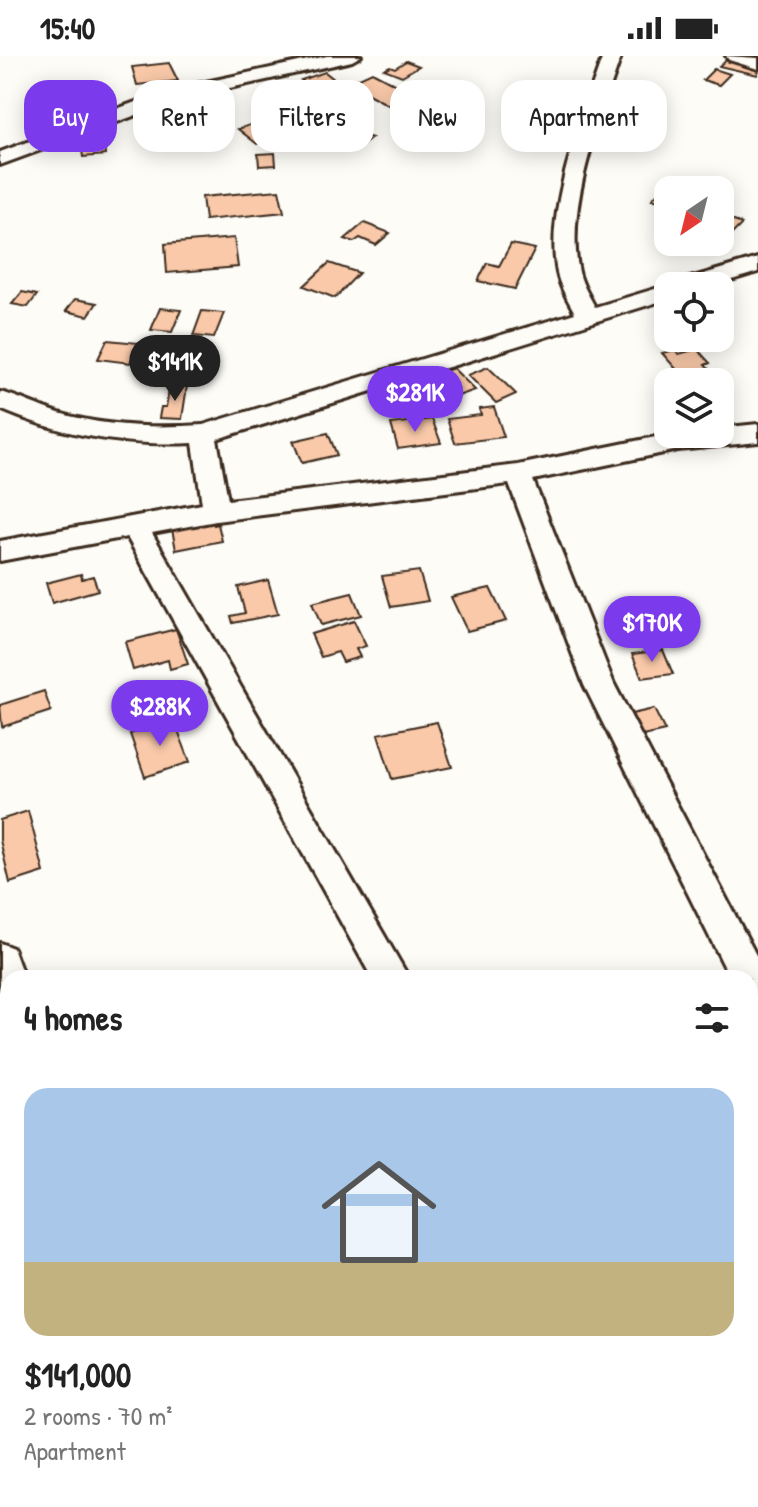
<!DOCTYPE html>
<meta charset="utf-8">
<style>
body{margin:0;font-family:"Patrick Hand",sans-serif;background:#f2f2f2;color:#222;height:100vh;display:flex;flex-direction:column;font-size:30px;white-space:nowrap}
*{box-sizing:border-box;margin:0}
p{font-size:26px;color:#767676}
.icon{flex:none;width:44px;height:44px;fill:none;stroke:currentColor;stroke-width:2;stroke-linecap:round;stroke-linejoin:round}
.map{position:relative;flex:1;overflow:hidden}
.panel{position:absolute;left:0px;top:914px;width:758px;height:538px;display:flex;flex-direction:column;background:#fff;border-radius:24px 24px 0 0;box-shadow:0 4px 20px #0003}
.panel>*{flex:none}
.top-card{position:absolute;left:24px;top:24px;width:710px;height:72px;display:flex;gap:16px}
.needle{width:52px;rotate:215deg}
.controls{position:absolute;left:654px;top:120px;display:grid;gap:16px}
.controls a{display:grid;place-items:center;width:80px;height:80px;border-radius:16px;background:#fff;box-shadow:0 4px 20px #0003;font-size:40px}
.price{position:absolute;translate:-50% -68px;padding:0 18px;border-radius:28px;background:#7c3aed;color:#fff;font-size:26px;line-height:52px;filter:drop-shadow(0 2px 4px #0008)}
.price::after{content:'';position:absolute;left:50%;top:48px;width:24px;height:18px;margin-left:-12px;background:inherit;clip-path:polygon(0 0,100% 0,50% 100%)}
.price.on{background:#222;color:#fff}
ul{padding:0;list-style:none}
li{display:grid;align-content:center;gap:16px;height:424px;padding:0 24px}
li span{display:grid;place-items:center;height:248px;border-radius:24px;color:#555}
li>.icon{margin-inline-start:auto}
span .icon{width:144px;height:144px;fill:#fffc;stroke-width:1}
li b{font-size:34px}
h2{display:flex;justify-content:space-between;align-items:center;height:96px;padding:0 24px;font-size:34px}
.chip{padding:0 28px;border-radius:24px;background:#fff;box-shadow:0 4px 20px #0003;font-size:28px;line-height:72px}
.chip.on{background:#7c3aed;color:#fff}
.status{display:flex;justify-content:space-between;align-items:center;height:56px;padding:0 40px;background:#fff;direction:ltr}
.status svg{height:22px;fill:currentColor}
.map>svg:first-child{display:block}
.building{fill:#f9c9a9;stroke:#3b2a1e;stroke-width:2}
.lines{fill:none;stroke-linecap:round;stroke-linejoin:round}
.street-casing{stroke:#3b2a1e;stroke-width:6}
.street{fill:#fdfcf7;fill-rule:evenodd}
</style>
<div class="status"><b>15:40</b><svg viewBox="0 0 49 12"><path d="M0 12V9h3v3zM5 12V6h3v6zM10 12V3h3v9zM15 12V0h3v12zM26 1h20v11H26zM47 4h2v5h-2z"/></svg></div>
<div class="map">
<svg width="758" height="1451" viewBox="0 0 758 1451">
<rect width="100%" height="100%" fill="#fdfcf7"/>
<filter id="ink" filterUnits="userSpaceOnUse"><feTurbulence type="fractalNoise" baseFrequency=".0125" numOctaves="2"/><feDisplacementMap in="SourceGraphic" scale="16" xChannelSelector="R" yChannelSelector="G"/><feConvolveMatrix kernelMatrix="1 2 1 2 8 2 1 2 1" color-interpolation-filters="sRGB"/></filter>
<g filter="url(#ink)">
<g class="building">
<path d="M 730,0 L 758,7 L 758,19 L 719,10 Z"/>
<path d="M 406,5 L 419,10 L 402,20 L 384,13 L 390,10 L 395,12 Z"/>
<path d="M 169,7 L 178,25 L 137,29 L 132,11 Z"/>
<path d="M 714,13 L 730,18 L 719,29 L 703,24 Z"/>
<path d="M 325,16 L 335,24 L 312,32 L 301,24 Z"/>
<path d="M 372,16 L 416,39 L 392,51 L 348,27 Z"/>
<path d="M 176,59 L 181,67 L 200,63 L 203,69 L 165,77 L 156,62 Z"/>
<path d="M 264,64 L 283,79 L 257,88 L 238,73 Z"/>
<path d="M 359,78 L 372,82 L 362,90 L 349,86 Z"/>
<path d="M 104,85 L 105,99 L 83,101 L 81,87 Z"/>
<path d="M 275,97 L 276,109 L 259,110 L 258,98 Z"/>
<path d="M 674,121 L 699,130 L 695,134 L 668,134 L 668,148 L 652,143 Z"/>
<path d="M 279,134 L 284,156 L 205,164 L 202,141 Z"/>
<path d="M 720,160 L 742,168 L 729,181 L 720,178 Z"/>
<path d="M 364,167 L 390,177 L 376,189 L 360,182 L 354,186 L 345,183 Z"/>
<path d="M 234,182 L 238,211 L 167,217 L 165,188 Z"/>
<path d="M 511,188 L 535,193 L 515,233 L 478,225 L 487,207 L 499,210 Z"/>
<path d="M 329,207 L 359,217 L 335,242 L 304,230 Z"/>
<path d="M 22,236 L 37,239 L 28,251 L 12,248 Z"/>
<path d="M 75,243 L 97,247 L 88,260 L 66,255 Z"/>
<path d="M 160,252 L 181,254 L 172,276 L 151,274 Z"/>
<path d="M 202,255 L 224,257 L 214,282 L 193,280 Z"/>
<path d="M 107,284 L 139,287 L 130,307 L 98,303 Z"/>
<path d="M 697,293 L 710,307 L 705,309 L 713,318 L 680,326 L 672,317 L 678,315 L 662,297 L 675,294 L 679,298 Z"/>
<path d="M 488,311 L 516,338 L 496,347 L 468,319 Z"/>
<path d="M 453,312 L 475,334 L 455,341 L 435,319 Z"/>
<path d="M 415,322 L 427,335 L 410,341 L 399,328 Z"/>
<path d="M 170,329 L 187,330 L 182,363 L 159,362 L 161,351 L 166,351 Z"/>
<path d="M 494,351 L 504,381 L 455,387 L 447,363 L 481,359 L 479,353 Z"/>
<path d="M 432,363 L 441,387 L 398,393 L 391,368 Z"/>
<path d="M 328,377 L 337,399 L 302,407 L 293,385 Z"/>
<path d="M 211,458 L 214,469 L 218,468 L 222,485 L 176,494 L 172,473 L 195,469 L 193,462 Z"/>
<path d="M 419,515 L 428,545 L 391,551 L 382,520 Z"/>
<path d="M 81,518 L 82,523 L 93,520 L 98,534 L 52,547 L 46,527 Z"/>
<path d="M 268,524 L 278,558 L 233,567 L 231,560 L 245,557 L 238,531 Z"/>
<path d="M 490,532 L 506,565 L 467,575 L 451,541 Z"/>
<path d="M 352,537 L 361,559 L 321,569 L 312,547 Z"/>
<path d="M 354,565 L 366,590 L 356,593 L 360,601 L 343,606 L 338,596 L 321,601 L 311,578 Z"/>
<path d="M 176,573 L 188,608 L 170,613 L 168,604 L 133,614 L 125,586 Z"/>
<path d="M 663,594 L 673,618 L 642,622 L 632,598 Z"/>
<path d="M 44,635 L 51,655 L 2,671 L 0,649 Z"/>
<path d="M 654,653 L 665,675 L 638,681 L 627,659 Z"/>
<path d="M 174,664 L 190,706 L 145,721 L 130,678 Z"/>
<path d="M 437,666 L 452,711 L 392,723 L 378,678 Z"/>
<path d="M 28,755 L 44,816 L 10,827 L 0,784 L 0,764 Z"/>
<path d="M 758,1120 L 758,1166 L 750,1150 L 750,1123 Z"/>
<path d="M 8,1170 L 8,1225 L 0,1227 L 3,1171 Z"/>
<path d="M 8,1292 L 8,1392 L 0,1394 L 0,1293 Z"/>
<path d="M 533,1444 L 567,1444 L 568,1451 L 534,1451 Z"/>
</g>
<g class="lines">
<g class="street-casing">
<g id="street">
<path d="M 327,0 L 361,0 L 352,5 L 180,43 L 0,109 L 0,96 L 168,34 Z"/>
<path d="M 603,0 L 621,0 C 601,60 566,148 578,211 C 580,225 588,238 595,251 L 668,229 L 671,230 L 668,230 L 668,243 L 217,383 L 228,444 L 518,409 L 670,378 L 720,378 L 720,372 L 758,368 L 758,386 L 678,394 L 533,424 L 614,628 L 758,903 L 758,936 L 750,939 L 750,922 L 730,922 L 584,629 L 509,428 L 216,465 L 152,477 L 409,922 L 372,922 L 127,481 L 0,505 L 0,485 L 202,448 L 193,387 C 126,390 62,380 0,353 L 0,336 C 20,341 39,351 59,357 C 106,371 155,372 203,369 L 575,257 C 567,242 558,228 556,211 C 546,151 583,57 603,0 Z"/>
<path d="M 726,0 L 758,2 L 758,13 L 729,4 Z"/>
<path d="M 758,202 L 758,216 L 712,230 L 677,230 L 680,225 Z"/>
<path d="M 0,887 L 13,892 L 24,922 L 8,922 L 8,946 L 0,943 Z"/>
<path d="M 8,1043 L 8,1081 L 0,1082 L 0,1044 Z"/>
<path d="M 750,1253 L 758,1255 L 758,1297 L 750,1295 Z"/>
<path d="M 112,1444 L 158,1444 L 159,1451 L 113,1451 Z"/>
</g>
</g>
<use href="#street" class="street"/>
</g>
</g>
</svg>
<div class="controls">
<a><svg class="needle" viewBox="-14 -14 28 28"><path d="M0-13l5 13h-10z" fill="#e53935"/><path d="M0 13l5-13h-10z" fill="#767676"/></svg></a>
<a><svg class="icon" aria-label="locate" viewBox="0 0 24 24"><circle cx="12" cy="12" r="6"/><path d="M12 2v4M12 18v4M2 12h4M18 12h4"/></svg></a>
<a><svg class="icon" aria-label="layers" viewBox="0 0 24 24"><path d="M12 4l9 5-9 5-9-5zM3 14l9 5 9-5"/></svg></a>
</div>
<b class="price on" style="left:175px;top:347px">$141K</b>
<b class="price" style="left:415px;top:378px">$281K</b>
<b class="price" style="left:652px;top:608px">$170K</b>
<b class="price" style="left:160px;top:692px">$288K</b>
<div class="top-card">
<a class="chip on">Buy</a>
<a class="chip">Rent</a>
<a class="chip">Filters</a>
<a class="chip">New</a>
<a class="chip">Apartment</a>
</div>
<section class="panel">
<h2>4 homes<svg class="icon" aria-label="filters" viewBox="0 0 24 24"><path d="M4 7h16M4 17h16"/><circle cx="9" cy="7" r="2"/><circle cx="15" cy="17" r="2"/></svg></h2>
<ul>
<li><span style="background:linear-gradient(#a9c7e8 70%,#c2b280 0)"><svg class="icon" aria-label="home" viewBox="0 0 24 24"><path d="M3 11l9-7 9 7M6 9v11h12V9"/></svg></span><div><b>$141,000</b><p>2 rooms · 70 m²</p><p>Apartment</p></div></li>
</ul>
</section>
</div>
